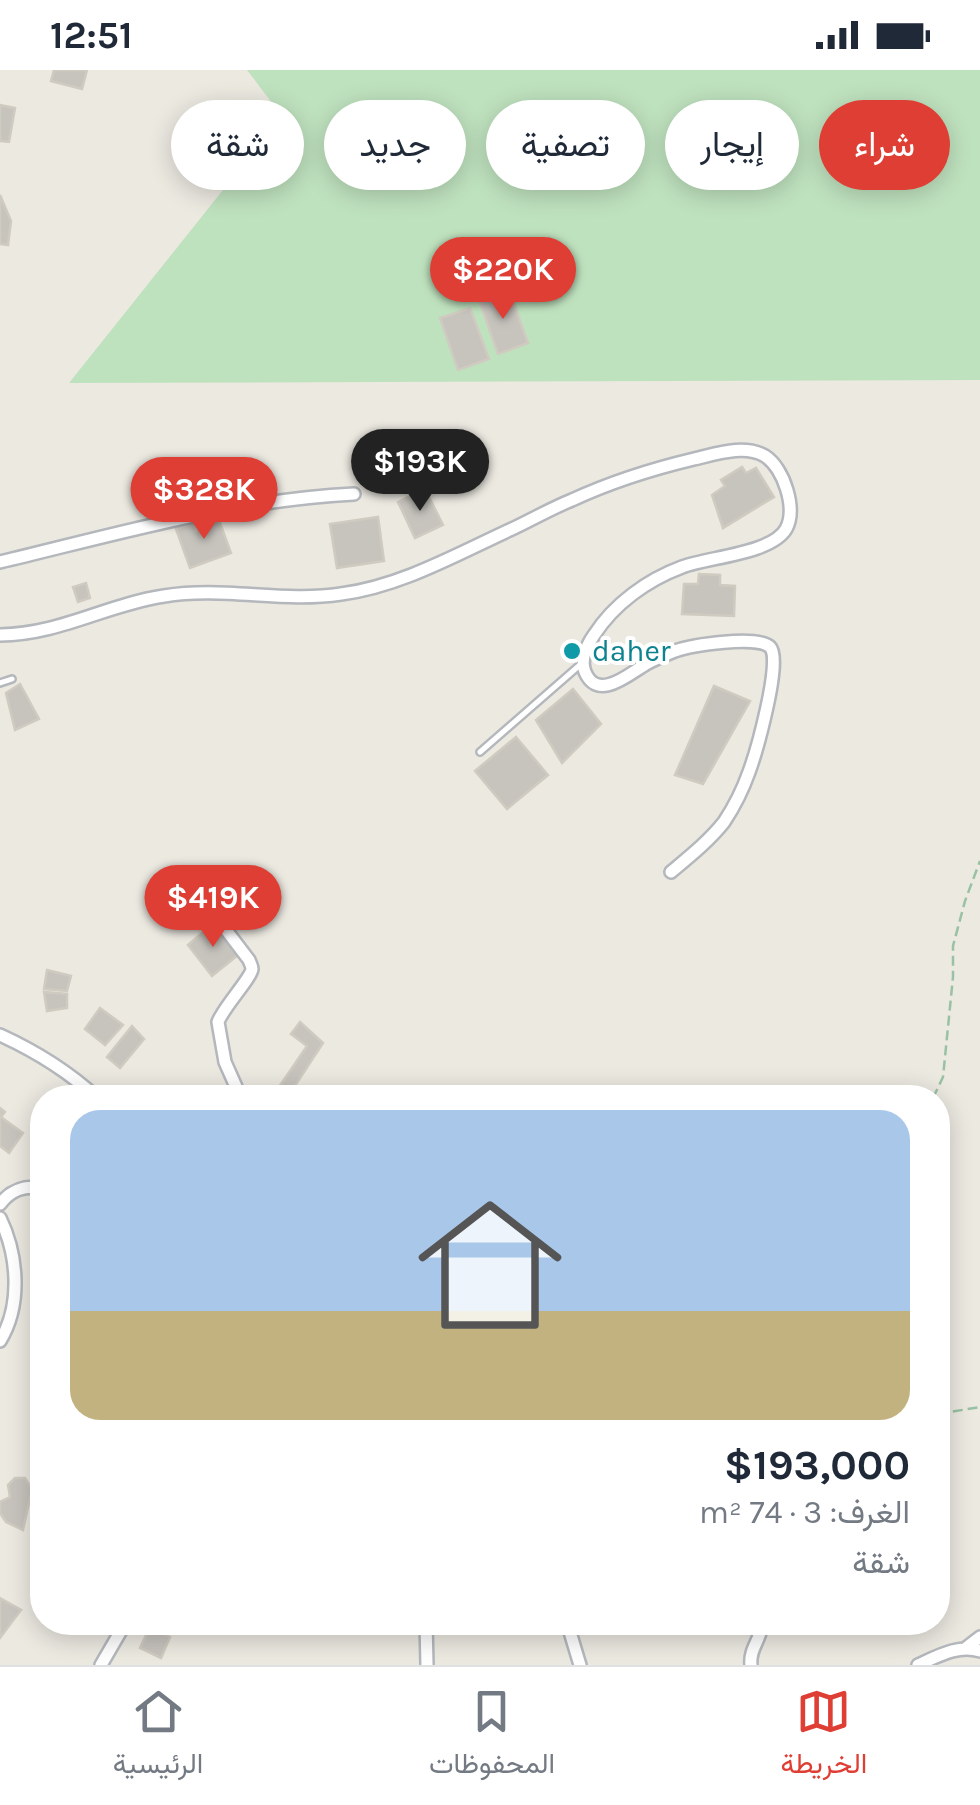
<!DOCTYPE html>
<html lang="ar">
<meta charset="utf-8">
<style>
body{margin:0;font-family:Karla,Vazirmatn,sans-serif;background:#f2f2f3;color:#1f2937;direction:rtl;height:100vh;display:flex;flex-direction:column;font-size:38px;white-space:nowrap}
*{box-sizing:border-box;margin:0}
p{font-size:32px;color:#747a83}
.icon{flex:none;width:55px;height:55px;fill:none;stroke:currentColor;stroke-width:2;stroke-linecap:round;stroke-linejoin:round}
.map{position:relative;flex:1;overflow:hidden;direction:ltr}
.drawer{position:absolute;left:30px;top:1015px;width:920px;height:550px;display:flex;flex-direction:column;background:#fff;border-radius:40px;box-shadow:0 5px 25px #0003;direction:rtl}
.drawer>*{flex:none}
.banner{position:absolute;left:30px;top:30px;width:920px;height:90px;direction:rtl;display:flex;gap:20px}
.price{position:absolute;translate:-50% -85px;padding:0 22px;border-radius:35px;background:#df3e34;color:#fff;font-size:32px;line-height:65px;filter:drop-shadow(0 2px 5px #0008)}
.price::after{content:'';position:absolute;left:50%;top:60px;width:30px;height:22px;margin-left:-15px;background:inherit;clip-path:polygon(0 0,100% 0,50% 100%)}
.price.selected{background:#222;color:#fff}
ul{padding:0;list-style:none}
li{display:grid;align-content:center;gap:20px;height:530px;padding:0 40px}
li+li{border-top:2px solid #e0e1e3}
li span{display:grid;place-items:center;height:310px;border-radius:30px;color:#555}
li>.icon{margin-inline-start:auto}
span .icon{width:180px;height:180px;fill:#fffc;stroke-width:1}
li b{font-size:42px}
.pill{padding:0 35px;border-radius:45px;background:#fff;box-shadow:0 5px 25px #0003;font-size:35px;line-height:90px}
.pill.selected{background:#df3e34;color:#fff}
.status{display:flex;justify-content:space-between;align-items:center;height:70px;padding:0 50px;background:#fff;direction:ltr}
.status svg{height:28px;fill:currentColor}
.menu{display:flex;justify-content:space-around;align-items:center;height:140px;border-top:2px solid #e0e1e3;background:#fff;font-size:28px;color:#747a83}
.menu a{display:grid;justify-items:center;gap:5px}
.menu .selected{color:#df3e34}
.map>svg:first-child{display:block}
.green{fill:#bfe2be}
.building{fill:#c7c4be;stroke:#d0cbc0;stroke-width:2.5}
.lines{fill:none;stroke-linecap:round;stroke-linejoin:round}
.lane-casing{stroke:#b4b7bb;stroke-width:10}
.street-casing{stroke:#b4b7bb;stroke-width:16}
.path{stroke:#98c2a3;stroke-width:2.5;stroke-dasharray:10 5;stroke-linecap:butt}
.lane{stroke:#fff;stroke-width:5}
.street{stroke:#fff;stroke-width:11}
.culture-dot{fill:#0f9aa8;stroke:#fff;stroke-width:4}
.labels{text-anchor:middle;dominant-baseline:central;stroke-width:8;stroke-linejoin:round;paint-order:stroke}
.culture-label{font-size:30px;fill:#0d838f;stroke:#fff;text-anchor:start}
</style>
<div class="status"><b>12:51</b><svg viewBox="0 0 49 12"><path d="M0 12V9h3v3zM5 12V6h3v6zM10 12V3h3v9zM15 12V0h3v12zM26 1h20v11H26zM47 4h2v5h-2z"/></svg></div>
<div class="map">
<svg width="980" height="1595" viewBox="0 0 980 1595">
<rect width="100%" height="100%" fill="#ece9e1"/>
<path class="green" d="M 247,0 L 980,0 L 980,310 L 69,313 L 282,46 Z"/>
<g class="building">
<path d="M 54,0 L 87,0 L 82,19 L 51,11 Z"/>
<path d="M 0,35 L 15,38 L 9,72 L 0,71 Z"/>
<path d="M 0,125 L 11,151 L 8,175 L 0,174 Z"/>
<path d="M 509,220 L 528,273 L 498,284 L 479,230 Z"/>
<path d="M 470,238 L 489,289 L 458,300 L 440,248 Z"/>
<path d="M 742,397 L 746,403 L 756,398 L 774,427 L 723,458 L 712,425 L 725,416 L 721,410 Z"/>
<path d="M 425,419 L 443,455 L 415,468 L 398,432 Z"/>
<path d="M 217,445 L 231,483 L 190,498 L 176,459 L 193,453 L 196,461 L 206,458 L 203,450 Z"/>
<path d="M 378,447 L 384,491 L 337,498 L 330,454 Z"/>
<path d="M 699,504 L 720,505 L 720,515 L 735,516 L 734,546 L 682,544 L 684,514 L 698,514 Z"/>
<path d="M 86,513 L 90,528 L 78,532 L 73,517 Z"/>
<path d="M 20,614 L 39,649 L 15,660 L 6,623 Z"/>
<path d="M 714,616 L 750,631 L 703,714 L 675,705 Z"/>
<path d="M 573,619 L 601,654 L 562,693 L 536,650 Z"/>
<path d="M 516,667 L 548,705 L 507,739 L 475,701 Z"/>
<path d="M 214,853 L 238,885 L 212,906 L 188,875 Z"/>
<path d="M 47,900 L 71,906 L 67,921 L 44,919 Z"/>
<path d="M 44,922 L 67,924 L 67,938 L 47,941 Z"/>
<path d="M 100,938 L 123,955 L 105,975 L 85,959 Z"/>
<path d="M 300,952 L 323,973 L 289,1025 L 279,1017 L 307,976 L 291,964 Z"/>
<path d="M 132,956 L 144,969 L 120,998 L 107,987 Z"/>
<path d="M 0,1038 L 5,1042 L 1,1047 L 23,1063 L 9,1083 L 0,1076 Z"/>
<path d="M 35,1145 L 42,1148 L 42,1169 L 32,1168 Z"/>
<path d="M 15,1408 L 25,1408 L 32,1419 L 23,1460 L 6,1452 L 0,1443 L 0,1432 L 10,1427 L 8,1415 Z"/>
<path d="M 0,1528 L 21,1540 L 0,1568 Z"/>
<path d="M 150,1557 L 170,1567 L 161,1588 L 140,1578 Z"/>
</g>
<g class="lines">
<g class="lane-casing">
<g id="lane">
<path d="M 0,613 L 12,609"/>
<path d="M 480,682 L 581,594"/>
</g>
</g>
<g class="street-casing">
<g id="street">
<path d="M 0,492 C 117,464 233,430 354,424"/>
<path d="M 0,565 C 61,564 105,535 164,526 C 223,516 282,533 341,524 C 402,516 459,483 514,458 C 533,449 552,438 572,430 C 611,412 652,399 694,389 C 716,384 744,374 765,386 C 784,398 797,439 786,459 C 771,484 708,487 682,497 C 647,510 614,534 594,565 C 587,575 580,590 585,602 C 598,632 629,604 646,594 C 655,589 665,585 675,581 C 692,575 757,565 770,577 C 783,589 756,683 749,702 C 743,719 734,737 724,752 C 709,771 689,787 671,802"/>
<path d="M 217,848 L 249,890 C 250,893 252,896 252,899 C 251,908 223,938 218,952 L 225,992 L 241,1028"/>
<path d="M 0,965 C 35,981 69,1002 97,1028"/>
<path d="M 0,1134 C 11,1120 24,1115 42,1118"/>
<path d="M 0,1148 C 18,1185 22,1235 0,1271"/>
<path d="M 426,1552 L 427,1595"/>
<path d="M 567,1552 L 580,1595"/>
<path d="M 967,1577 L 980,1567"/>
<path d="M 101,1595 L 126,1552"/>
<path d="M 751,1595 C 749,1578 762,1569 762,1552"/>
<path d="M 918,1595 C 938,1586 959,1574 980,1581"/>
</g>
</g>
<g class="path">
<path d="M 933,1028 L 943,1007 L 953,907 L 953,876 L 965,831 L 980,791"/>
<path d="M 938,1344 L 980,1337"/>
</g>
<use href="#lane" class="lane"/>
<use href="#street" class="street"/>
</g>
<circle class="culture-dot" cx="572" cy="581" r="10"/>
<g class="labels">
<g class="culture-label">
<text x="592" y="581">daher</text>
</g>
</g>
</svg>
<b class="price" style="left:503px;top:252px">$220K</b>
<b class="price selected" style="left:420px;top:444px">$193K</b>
<b class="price" style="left:204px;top:472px">$328K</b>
<b class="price" style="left:213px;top:880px">$419K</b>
<div class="banner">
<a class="pill selected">شراء</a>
<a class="pill">إيجار</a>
<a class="pill">تصفية</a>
<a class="pill">جديد</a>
<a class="pill">شقة</a>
</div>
<section class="drawer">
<ul>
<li><span style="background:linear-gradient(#a9c7e8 65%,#c2b280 0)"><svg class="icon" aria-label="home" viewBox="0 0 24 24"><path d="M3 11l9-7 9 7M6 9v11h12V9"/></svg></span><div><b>$193,000</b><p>الغرف: 3 · 74 m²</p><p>شقة</p></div></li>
</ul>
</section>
</div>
<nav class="menu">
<a class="selected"><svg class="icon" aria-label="map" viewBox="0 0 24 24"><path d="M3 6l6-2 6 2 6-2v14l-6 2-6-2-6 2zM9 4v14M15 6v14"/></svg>الخريطة</a>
<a><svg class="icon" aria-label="saved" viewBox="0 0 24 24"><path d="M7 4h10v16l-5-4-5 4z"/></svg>المحفوظات</a>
<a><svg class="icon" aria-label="home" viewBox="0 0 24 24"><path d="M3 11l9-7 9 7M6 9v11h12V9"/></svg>الرئيسية</a>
</nav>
